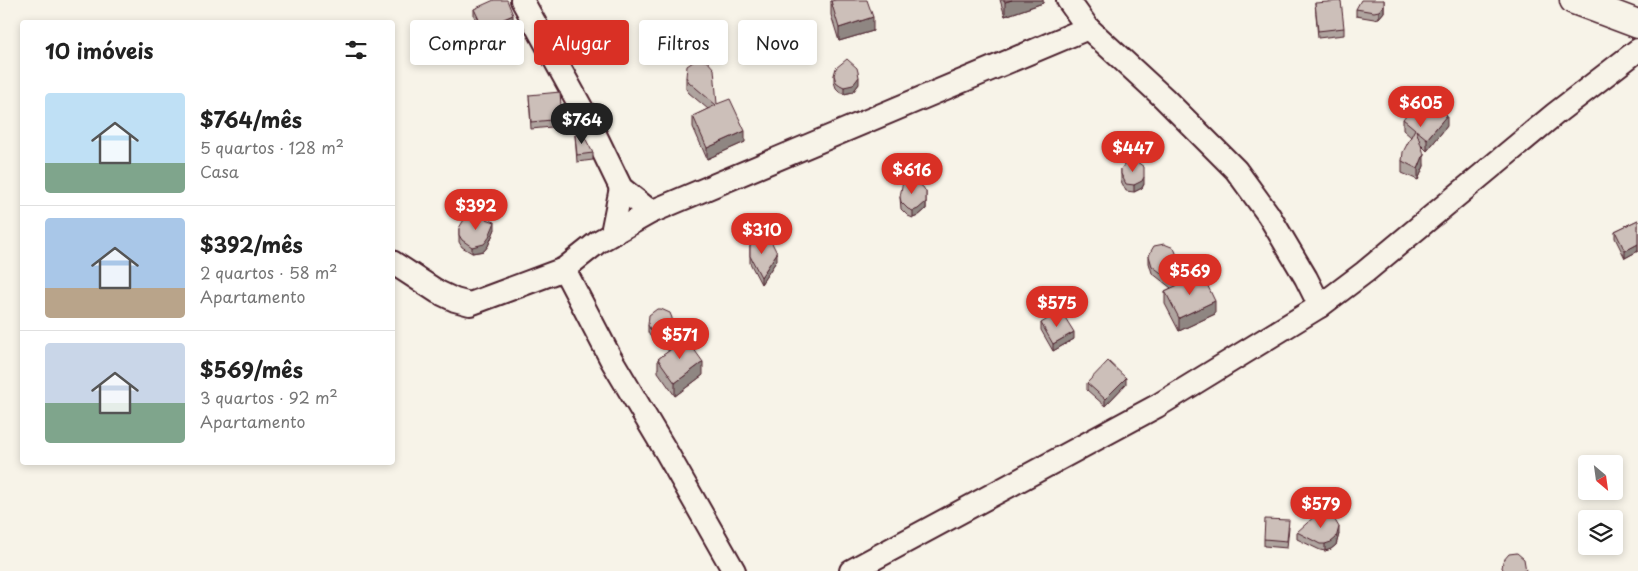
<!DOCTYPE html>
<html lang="pt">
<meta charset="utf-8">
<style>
body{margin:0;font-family:"Playpen Sans",sans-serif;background:#f6f6f6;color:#222;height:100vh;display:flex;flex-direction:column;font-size:19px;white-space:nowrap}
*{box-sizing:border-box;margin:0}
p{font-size:16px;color:#767676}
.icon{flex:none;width:28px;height:28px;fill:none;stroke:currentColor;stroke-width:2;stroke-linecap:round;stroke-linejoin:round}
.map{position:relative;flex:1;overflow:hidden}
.side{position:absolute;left:20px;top:20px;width:375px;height:445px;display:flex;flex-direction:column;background:#fff;border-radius:5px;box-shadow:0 2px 8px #0003}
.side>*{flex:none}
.hud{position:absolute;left:410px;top:20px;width:475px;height:45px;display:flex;gap:10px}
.needle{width:32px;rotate:151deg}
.controls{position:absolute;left:1578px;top:455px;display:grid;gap:10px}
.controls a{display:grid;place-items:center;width:45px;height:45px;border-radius:5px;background:#fff;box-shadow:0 2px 8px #0003;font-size:25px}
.price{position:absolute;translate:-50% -42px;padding:0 11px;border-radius:18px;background:#d93025;color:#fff;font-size:16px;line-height:32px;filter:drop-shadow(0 1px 2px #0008)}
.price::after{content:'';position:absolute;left:50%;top:30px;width:15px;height:11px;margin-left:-8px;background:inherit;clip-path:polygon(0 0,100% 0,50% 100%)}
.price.on{background:#222;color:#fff}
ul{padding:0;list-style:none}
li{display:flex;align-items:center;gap:15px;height:125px;padding:0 25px}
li+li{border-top:1px solid #e0e0e0}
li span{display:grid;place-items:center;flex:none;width:140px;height:100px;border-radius:5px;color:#555}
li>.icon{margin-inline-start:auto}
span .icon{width:60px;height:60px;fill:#fffc;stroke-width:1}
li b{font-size:21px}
h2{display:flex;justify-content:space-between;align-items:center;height:60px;padding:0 25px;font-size:21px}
.chip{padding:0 18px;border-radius:5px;background:#fff;box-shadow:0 2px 8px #0003;font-size:18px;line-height:45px}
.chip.on{background:#d93025;color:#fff}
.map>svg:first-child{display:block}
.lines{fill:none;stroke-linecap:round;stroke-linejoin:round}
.street-casing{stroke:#4a1f2b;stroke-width:26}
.secondary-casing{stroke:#4a1f2b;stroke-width:31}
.street{stroke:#f7f3e8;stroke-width:22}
.secondary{stroke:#f7f3e8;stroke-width:28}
.wall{fill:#afa49f;stroke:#4a1f2b}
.shaded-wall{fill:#8f8682;stroke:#4a1f2b}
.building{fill:#ccbfb9;stroke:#4a1f2b}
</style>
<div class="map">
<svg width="1638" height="571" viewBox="0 0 1638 571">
<rect width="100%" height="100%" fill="#f7f3e8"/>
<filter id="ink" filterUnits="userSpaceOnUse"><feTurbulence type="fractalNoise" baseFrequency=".02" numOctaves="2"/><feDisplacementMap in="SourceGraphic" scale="10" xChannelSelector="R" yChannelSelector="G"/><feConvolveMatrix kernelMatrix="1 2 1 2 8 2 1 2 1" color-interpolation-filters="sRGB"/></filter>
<g filter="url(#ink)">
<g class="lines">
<g class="street-casing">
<g id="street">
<path d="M 522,0 L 588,120 L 621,188 L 651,212"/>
<path d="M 1068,0 L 1088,28 L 1164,98 L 1236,170 L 1268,214 L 1306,278 L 1320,306"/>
<path d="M 612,233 L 621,188"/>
<path d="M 392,262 L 438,292 L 455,300 L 470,304 L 564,269 L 598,242 L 651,212 L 1088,28"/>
<path d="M 564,269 L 611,359 L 667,453 L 734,571"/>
<path d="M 851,571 L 1157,406 L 1320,306 L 1365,272 L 1555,114 L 1638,50"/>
</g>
</g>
<g class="secondary-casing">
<path id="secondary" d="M 1574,0 L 1638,24"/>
</g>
<use href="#street" class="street"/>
<use href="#secondary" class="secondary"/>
</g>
<g class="wall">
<path d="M 1000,0 L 1043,0 L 1043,3 L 1005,16 Z"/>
<path d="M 1384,0 L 1384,12 L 1379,18 L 1374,19 L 1356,16 L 1356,9 Z"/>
<path d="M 831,1 L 873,31 L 839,41 L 831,15 Z"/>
<path d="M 1315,3 L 1344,28 L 1344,35 L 1318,38 Z"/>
<path d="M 474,9 L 513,21 L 483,35 L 474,16 Z"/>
<path d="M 834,75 L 859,84 L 853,92 L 844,94 L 840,92 L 836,88 L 834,82 Z"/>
<path d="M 686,77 L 717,104 L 745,142 L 707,159 L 693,127 L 693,116 L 708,109 L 689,93 L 686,89 Z"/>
<path d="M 529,95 L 562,119 L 562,126 L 531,129 Z"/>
<path d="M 1403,119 L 1447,126 L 1427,151 L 1421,145 L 1424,166 L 1418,180 L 1402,173 L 1402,161 L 1411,137 L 1403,130 Z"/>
<path d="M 575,135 L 593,153 L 593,160 L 577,162 Z"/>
<path d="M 1121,169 L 1144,184 L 1142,188 L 1134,192 L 1126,191 L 1121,181 Z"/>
<path d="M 926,192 L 926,209 L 918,216 L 913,218 L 908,216 L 901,209 L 900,197 Z"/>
<path d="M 1638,220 L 1638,251 L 1625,258 L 1615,238 L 1615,231 Z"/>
<path d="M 459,228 L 495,229 L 488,246 L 484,251 L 472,253 L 462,247 L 459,242 Z"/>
<path d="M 750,246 L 777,260 L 761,284 L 750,263 Z"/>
<path d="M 1149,256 L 1179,284 L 1215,314 L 1179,331 L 1165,304 L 1165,291 L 1171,288 L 1152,273 L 1149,263 Z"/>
<path d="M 1041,323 L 1074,339 L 1053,351 L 1041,330 Z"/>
<path d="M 648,325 L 675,347 L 703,375 L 675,396 L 658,372 L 658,359 L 669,351 L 650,336 L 648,332 Z"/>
<path d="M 1087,383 L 1126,384 L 1105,406 L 1087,390 Z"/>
<path d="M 1289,527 L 1287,548 L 1264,546 L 1264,539 Z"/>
<path d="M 1297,532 L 1339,534 L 1336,545 L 1331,549 L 1325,551 L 1320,550 L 1297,539 Z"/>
</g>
<g class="shaded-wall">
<path d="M 1012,0 L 1043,0 L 1043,3 L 1005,16 L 1005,2 Z"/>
<path d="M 1384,5 L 1384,12 L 1379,18 L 1379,11 Z"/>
<path d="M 513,15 L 513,21 L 483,35 L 483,28 Z"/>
<path d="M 873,17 L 873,31 L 839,41 L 839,28 Z"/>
<path d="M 859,77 L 859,84 L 853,92 L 844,94 L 844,87 Z"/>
<path d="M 1447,115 L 1447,126 L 1427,151 L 1427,139 Z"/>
<path d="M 745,131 L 745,142 L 707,159 L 707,148 Z"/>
<path d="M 1424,154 L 1424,166 L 1418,180 L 1418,169 Z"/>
<path d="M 1144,177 L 1144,184 L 1142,188 L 1134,192 L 1134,185 Z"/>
<path d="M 926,202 L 926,209 L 918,216 L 913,218 L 913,211 Z"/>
<path d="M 495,222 L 495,229 L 488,246 L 484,251 L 472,253 L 472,247 Z"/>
<path d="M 1638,244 L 1638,251 L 1625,258 L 1625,251 Z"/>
<path d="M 777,253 L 777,260 L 761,284 L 761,277 Z"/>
<path d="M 1215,301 L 1215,314 L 1179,331 L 1179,318 Z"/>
<path d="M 1074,332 L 1074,339 L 1053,351 L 1053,344 Z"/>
<path d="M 703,362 L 703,375 L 675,396 L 675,383 Z"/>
<path d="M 1126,378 L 1126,384 L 1105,406 L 1105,399 Z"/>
<path d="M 1339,527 L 1339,534 L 1336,545 L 1331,549 L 1325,551 L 1325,544 Z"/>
</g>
<g class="building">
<path d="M 494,0 L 507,0 L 513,15 L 483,28 L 474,9 Z"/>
<path d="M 836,0 L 867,0 L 873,17 L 839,28 L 831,1 Z"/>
<path d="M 1004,0 L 1012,0 L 1005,2 Z"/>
<path d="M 1361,0 L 1384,0 L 1384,5 L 1379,11 L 1374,12 L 1356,9 Z"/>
<path d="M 1341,1 L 1344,28 L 1318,31 L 1315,3 Z"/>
<path d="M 847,59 L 857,68 L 858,72 L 859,77 L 853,85 L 844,87 L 840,85 L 836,82 L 834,75 L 836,68 Z"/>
<path d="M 696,60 L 707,61 L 714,69 L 717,104 L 730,99 L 745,131 L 707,148 L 693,116 L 716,105 L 689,82 L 686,77 L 687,66 Z"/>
<path d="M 560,92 L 562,119 L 531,122 L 529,95 Z"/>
<path d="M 1423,94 L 1447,115 L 1427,139 L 1416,130 L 1424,154 L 1418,169 L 1402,161 L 1403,152 L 1415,129 L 1403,119 Z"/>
<path d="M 583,134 L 593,153 L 577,155 L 575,135 Z"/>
<path d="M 1132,161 L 1136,161 L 1144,167 L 1144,177 L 1142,181 L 1134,185 L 1126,184 L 1121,174 L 1121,169 L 1124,165 Z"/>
<path d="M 904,175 L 923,187 L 926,192 L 926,202 L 918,209 L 913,211 L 908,209 L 901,202 L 900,197 Z"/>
<path d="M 477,216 L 495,222 L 488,239 L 484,244 L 472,247 L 462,240 L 459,235 L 459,228 L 465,218 Z"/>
<path d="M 1638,220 L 1638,244 L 1625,251 L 1615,231 Z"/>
<path d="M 757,240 L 768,240 L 772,243 L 777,253 L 761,277 L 750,256 L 750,246 Z"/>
<path d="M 1164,244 L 1174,248 L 1176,253 L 1179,284 L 1177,285 L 1152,266 L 1149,256 L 1151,251 L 1154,246 Z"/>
<path d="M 1202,274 L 1215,301 L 1179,318 L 1165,291 Z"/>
<path d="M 657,309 L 661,309 L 670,313 L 672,318 L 675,347 L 673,348 L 650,329 L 648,325 L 649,315 Z"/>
<path d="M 1061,311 L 1074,332 L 1053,344 L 1041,323 Z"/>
<path d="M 686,338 L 703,362 L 675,383 L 658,359 Z"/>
<path d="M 1108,361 L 1126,378 L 1105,399 L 1087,383 Z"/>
<path d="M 1322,514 L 1328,514 L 1333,517 L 1339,527 L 1336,538 L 1331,542 L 1325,544 L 1320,544 L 1297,532 L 1316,515 Z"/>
<path d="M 1265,519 L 1289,520 L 1287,541 L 1264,539 Z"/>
<path d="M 1517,553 L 1524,559 L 1526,571 L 1505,571 L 1502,568 L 1503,561 L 1509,554 Z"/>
</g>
</g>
</svg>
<div class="controls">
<a><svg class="needle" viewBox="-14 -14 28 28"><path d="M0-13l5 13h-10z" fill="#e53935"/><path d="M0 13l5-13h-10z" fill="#767676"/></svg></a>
<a><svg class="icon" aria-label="layers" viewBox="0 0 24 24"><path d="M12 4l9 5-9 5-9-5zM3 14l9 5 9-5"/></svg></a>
</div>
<b class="price" style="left:1421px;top:128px">$605</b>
<b class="price on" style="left:582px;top:145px">$764</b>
<b class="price" style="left:1133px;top:173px">$447</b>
<b class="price" style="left:912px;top:195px">$616</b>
<b class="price" style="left:476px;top:231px">$392</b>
<b class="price" style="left:762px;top:255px">$310</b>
<b class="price" style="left:1190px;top:296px">$569</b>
<b class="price" style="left:1057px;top:328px">$575</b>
<b class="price" style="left:680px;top:360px">$571</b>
<b class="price" style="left:1321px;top:529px">$579</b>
<div class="hud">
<a class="chip">Comprar</a>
<a class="chip on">Alugar</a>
<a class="chip">Filtros</a>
<a class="chip">Novo</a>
</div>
<section class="side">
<h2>10 imóveis<svg class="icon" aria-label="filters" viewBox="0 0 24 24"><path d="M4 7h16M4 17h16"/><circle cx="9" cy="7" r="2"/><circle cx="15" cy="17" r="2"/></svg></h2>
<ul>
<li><span style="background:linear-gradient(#bfe0f5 70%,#7fa58c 0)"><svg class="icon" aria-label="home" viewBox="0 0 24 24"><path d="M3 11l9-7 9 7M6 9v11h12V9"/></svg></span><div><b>$764/mês</b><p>5 quartos · 128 m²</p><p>Casa</p></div></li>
<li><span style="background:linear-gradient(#a9c7e8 70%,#b9a48a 0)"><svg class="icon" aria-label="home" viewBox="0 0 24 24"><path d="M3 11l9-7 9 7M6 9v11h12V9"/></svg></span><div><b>$392/mês</b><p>2 quartos · 58 m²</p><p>Apartamento</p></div></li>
<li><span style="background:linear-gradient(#c9d6e8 60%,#7fa58c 0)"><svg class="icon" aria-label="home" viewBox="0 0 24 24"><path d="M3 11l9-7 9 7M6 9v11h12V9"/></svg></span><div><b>$569/mês</b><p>3 quartos · 92 m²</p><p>Apartamento</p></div></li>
</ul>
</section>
</div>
